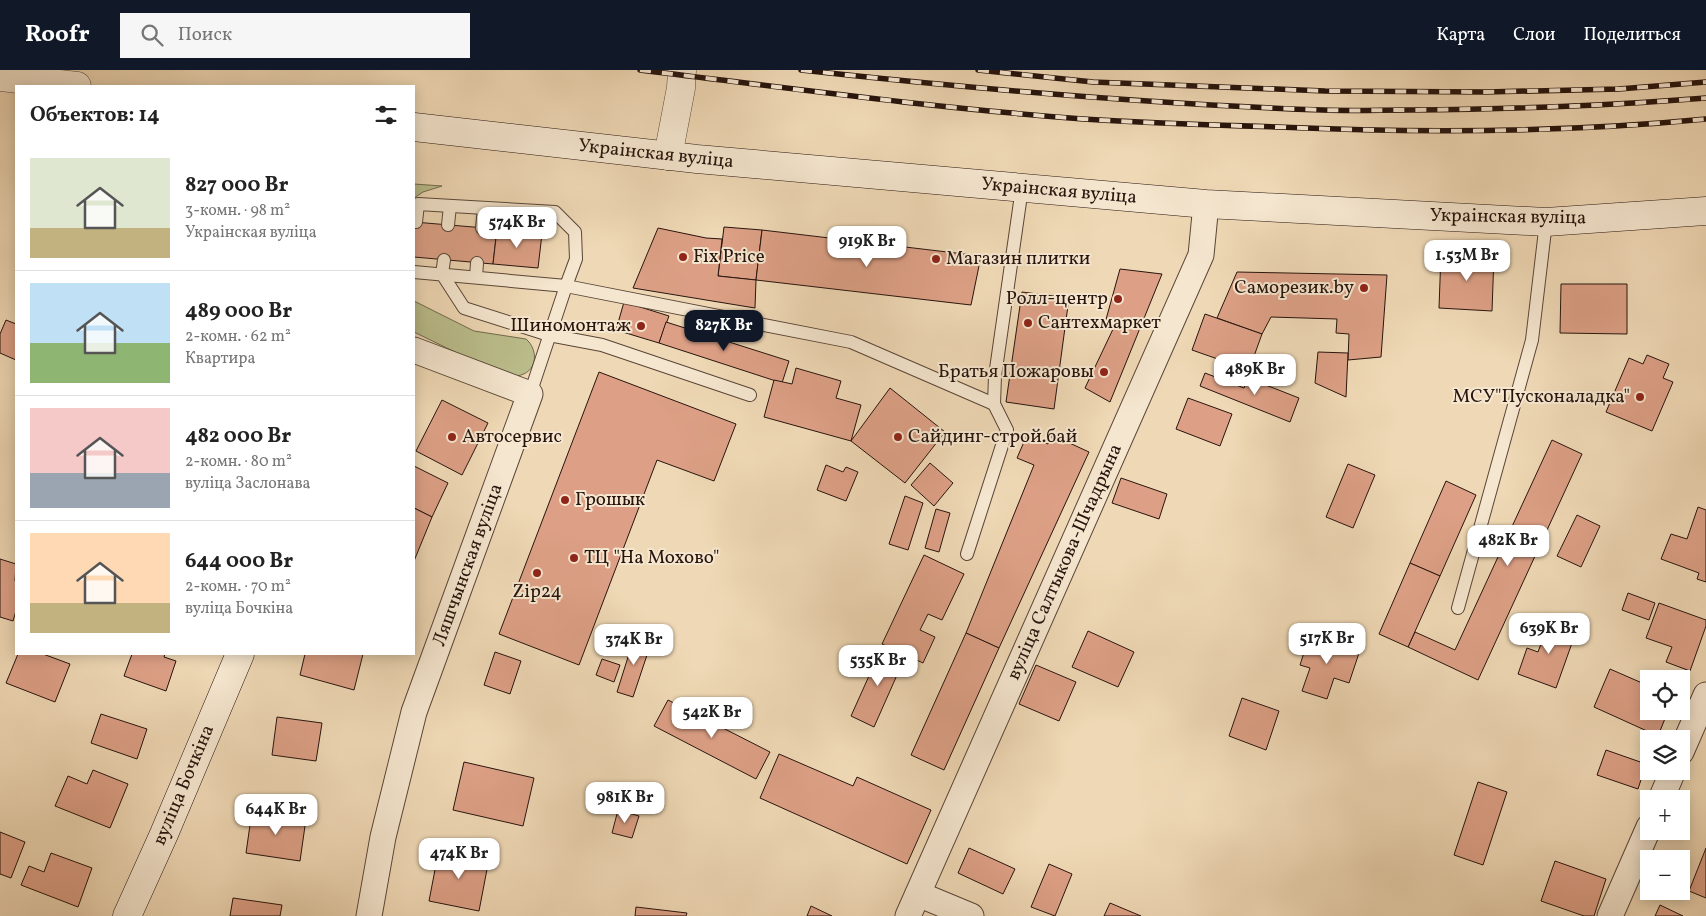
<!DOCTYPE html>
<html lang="ru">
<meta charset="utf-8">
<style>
body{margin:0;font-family:Vollkorn,serif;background:#f6f6f6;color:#222;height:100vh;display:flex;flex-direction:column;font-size:19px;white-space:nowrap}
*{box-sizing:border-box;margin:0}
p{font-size:16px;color:#767676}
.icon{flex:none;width:28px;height:28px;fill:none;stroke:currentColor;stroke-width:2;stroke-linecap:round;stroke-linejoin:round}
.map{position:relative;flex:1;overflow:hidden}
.details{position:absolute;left:15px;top:15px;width:400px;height:570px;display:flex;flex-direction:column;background:#fff;border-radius:0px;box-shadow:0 2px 12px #0003}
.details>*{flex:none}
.tools{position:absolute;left:1640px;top:600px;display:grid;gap:10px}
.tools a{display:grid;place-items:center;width:50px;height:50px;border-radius:0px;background:#fff;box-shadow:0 2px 12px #0003;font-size:25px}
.price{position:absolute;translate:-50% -42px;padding:0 11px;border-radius:10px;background:#fff;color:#222;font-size:16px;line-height:32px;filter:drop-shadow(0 1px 2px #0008)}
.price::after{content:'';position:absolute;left:50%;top:30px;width:15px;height:11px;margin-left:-8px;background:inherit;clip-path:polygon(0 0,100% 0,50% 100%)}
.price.selected{background:#111827;color:#fff}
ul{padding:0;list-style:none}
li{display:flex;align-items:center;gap:15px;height:125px;padding:0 15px}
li+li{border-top:1px solid #e0e0e0}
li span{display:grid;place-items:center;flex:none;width:140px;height:100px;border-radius:0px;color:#555}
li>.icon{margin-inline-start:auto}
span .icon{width:60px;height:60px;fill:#fffc;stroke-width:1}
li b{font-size:21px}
h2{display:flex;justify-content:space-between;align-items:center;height:60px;padding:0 15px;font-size:21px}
header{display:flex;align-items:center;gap:30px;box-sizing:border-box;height:70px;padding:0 25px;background:#111827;color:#fff}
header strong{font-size:24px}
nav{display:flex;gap:28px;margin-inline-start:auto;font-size:18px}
.search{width:350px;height:45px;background:#f6f6f6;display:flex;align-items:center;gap:12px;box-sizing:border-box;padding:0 18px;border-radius:0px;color:#767676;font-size:19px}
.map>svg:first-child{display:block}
.grass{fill:#bbbe8c;stroke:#71694c}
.building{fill:#dda086;stroke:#27140d}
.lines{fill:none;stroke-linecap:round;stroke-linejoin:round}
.service-casing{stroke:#594537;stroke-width:14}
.minor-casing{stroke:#594537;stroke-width:27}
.tertiary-casing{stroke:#594537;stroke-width:29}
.secondary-casing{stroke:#27140d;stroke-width:29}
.service{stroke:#f5e6cf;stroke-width:12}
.minor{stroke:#f5e6cf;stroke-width:25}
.tertiary{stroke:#f5e6cf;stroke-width:28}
.secondary{stroke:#f5e6cf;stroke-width:28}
.rail-casing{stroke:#27140d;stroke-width:5.5}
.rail{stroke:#f5e6cf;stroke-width:4;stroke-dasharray:11;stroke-linecap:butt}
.poi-dot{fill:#8f2418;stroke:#f5e6cf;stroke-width:2}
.labels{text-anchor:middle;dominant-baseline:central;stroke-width:4;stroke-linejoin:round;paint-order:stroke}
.street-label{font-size:19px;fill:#27140d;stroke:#f5e6cf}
.poi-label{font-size:19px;fill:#27140d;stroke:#f5e6cf;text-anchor:start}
</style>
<header>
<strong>Roofr</strong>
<div class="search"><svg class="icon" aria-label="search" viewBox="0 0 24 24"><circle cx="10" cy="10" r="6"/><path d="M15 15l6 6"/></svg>Поиск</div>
<nav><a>Карта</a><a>Слои</a><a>Поделиться</a></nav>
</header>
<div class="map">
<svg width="1706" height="846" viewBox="0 0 1706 846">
<rect width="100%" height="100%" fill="#efd8b5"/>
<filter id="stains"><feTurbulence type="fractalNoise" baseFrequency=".004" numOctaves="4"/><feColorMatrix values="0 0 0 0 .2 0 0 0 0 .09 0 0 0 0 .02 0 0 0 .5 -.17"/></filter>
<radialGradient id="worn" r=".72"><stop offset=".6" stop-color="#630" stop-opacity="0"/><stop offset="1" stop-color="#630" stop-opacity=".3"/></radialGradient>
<g class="grass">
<path d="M 414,114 L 442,116 L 423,122 L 414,128 Z"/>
<path d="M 414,231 L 474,261 L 526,269 C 538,279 538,300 521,305 C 512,308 505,305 496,302 L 414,262 Z"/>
</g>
<g class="building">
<path d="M 414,152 L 497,159 L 493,194 L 414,187 Z"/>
<path d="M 724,157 L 762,160 L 756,210 L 718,206 Z"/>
<path d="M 658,158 L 706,168 L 722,169 L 718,206 L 756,210 L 755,238 L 633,218 Z"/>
<path d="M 497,159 L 542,164 L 538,198 L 493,194 Z"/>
<path d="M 762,160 L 981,186 L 971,235 L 756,210 Z"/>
<path d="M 1441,183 L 1494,185 L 1492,241 L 1439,238 Z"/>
<path d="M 1120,199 L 1162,204 L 1110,332 L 1085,318 L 1114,257 L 1105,253 Z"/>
<path d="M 1237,202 L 1387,205 L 1381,287 L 1348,290 L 1349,264 L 1336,263 L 1337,249 L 1271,247 L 1262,264 L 1217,248 Z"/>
<path d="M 1561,214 L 1627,214 L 1627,264 L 1560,263 Z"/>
<path d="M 1022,222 L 1069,228 L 1054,339 L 1006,332 Z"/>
<path d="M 624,232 L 669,246 L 659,273 L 616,260 Z"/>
<path d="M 1205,244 L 1262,264 L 1249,300 L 1192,280 Z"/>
<path d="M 6,250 L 16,254 L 16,290 L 0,283 L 0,264 Z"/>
<path d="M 666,252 L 789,291 L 782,313 L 659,273 Z"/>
<path d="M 1318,282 L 1348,283 L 1346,327 L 1315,313 Z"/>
<path d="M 1647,285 L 1669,294 L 1663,308 L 1673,312 L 1652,361 L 1606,342 L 1629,288 L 1643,294 Z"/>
<path d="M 796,298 L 841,311 L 836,328 L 861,335 L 851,371 L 764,347 L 774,310 L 792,314 Z"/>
<path d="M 599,302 L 736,354 L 714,411 L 657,390 L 579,595 L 499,564 Z"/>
<path d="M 1205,303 L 1244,318 L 1248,308 L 1299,328 L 1290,352 L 1200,316 Z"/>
<path d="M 890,318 L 945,362 L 905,413 L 851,371 Z"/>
<path d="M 1188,328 L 1232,344 L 1220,376 L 1176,359 Z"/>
<path d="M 442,330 L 488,353 L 462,405 L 416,381 Z"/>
<path d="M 1027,365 L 1048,374 L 1052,365 L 1089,382 L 999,578 L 966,563 L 1034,395 L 1017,388 Z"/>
<path d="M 1552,370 L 1582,384 L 1478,610 L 1408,577 L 1415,562 L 1455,580 Z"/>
<path d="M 930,393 L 953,413 L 934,436 L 911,415 Z"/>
<path d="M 1348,394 L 1375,405 L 1353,458 L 1326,447 Z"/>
<path d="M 826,395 L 843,402 L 846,397 L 858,402 L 846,431 L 817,420 Z"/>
<path d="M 414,396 L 448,413 L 432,447 L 414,438 Z"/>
<path d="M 1121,408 L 1167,424 L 1159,449 L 1112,433 Z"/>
<path d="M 1446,411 L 1476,425 L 1440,506 L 1410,493 Z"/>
<path d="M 905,426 L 923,433 L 908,480 L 889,474 Z"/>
<path d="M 1698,437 L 1706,440 L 1706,512 L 1697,509 L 1699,503 L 1661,489 L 1671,464 L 1687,469 Z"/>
<path d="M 414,438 L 432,447 L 414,491 Z"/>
<path d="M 936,439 L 950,443 L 939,482 L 925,478 Z"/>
<path d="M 1577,445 L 1600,456 L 1581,497 L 1557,486 Z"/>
<path d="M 924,485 L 964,504 L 942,550 L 928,544 L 920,560 L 935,567 L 923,593 L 882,574 Z"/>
<path d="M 0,489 L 16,494 L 15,511 L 16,511 L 16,541 L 13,551 L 0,547 Z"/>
<path d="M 1410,493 L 1440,506 L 1408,577 L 1379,564 Z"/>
<path d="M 1628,523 L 1655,533 L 1649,550 L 1622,540 Z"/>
<path d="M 1659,533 L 1706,550 L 1706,556 L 1690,601 L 1666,592 L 1672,577 L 1646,568 Z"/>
<path d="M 1550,549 L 1577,559 L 1556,618 L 1518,604 L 1527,578 L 1538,582 Z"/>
<path d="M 1088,561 L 1134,582 L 1118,617 L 1072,597 Z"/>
<path d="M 966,563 L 999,578 L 944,700 L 911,685 Z"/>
<path d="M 1310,564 L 1360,580 L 1349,613 L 1334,608 L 1327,629 L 1302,621 L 1310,598 L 1300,595 Z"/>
<path d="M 635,565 L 652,570 L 633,627 L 617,622 Z"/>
<path d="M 882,577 L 905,587 L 874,657 L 851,646 Z"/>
<path d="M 495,582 L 521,591 L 510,624 L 484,615 Z"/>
<path d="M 18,584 L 43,584 L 70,594 L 55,632 L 6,613 Z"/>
<path d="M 132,584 L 165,584 L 164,587 L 176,591 L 166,621 L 124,606 Z"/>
<path d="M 305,584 L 363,584 L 354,620 L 300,605 Z"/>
<path d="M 602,589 L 620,595 L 614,612 L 596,605 Z"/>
<path d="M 1036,595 L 1076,612 L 1059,651 L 1019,634 Z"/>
<path d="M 1610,599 L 1649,616 L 1649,641 L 1668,641 L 1658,666 L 1594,637 Z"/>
<path d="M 1242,628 L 1279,641 L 1266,680 L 1229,666 Z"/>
<path d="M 668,630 L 770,682 L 756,709 L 654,656 Z"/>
<path d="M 101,644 L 147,659 L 137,689 L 91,673 Z"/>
<path d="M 277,647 L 322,653 L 316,691 L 272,685 Z"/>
<path d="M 1606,680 L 1646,694 L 1638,719 L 1597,705 Z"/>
<path d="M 779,684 L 853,716 L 857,707 L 931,740 L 907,794 L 760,728 Z"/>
<path d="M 464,692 L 534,708 L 523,756 L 453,740 Z"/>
<path d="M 93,700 L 128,714 L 110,758 L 55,736 L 68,706 L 87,714 Z"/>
<path d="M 1478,712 L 1507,722 L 1483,795 L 1454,785 Z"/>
<path d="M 618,740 L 639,746 L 632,768 L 612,763 Z"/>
<path d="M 252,741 L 306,749 L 300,791 L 246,783 Z"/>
<path d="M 0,762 L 25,772 L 11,808 L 0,804 Z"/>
<path d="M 969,778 L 1015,799 L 1003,824 L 958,803 Z"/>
<path d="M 1706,778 L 1706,828 L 1689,821 Z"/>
<path d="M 439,779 L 489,789 L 479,841 L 429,831 Z"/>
<path d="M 51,783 L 92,798 L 78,837 L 21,815 L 29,796 L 44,802 Z"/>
<path d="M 1555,791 L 1606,809 L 1594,846 L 1584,846 L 1541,831 Z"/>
<path d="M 1049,794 L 1072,804 L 1055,846 L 1031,837 Z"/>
<path d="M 233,828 L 282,835 L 280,846 L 230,846 Z"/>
<path d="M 1110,833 L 1141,846 L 1104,846 Z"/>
<path d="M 1660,835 L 1683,846 L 1655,846 Z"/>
<path d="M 811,836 L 832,846 L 807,846 Z"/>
<path d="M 636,837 L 687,843 L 686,846 L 635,846 Z"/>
</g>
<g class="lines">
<g class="service-casing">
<g id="service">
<path d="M 448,155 L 450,136"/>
<path d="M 482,158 L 484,138"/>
<path d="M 444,190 L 442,204 L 464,238 L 549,265 L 602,275 L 750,325"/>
<path d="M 414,202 L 566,216 L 576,189 L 575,162 L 555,142 L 418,134 L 416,152"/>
<path d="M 476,207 L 477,193"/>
<path d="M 530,324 L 566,216 L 851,272 L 994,334"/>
<path d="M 967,484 L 1007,360 L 994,334 L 995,306 L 1022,118"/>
<path d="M 1458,538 L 1532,270 L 1546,152"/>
</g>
</g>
<g class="minor-casing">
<g id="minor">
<path d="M 1681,682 L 1706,625"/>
<path d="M 1661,729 L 1673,701"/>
<path d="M 918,824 L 971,846"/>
<path d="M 369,846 L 383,767 L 414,642 L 530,324 L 414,280"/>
<path d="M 908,846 L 1201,185 L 1206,134"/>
<path d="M 1610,846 L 1649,757"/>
</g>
</g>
<g class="tertiary-casing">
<g id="tertiary">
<path d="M 0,7 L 77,16"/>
<path d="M 668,86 L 681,18 L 682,0"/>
</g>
</g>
<g class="secondary-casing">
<g id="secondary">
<path d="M 414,57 L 697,89 L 1206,134 L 1546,152 L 1706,141"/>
<path d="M 127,846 L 164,764 L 240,584"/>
</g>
</g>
<use href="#service" class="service"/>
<use href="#minor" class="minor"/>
<use href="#tertiary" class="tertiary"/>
<use href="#secondary" class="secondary"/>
<g class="rail-casing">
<g id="rail">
<path d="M 640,0 C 788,18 935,38 1083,49 C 1148,53 1212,55 1277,57 C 1420,63 1563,63 1706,49"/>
<path d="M 801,0 C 975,19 1149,34 1323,40 C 1352,41 1381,40 1410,40 C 1509,39 1607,36 1706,28"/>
<path d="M 978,0 L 1093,12 L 1325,21 L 1486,22 L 1619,19 L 1706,12"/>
</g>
</g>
<use href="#rail" class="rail"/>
</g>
<g class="poi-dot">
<circle cx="683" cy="187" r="5"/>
<circle cx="936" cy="189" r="5"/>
<circle cx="1364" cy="218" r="5"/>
<circle cx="1118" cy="229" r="5"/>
<circle cx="1028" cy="253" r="5"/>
<circle cx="641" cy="256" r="5"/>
<circle cx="1104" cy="302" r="5"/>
<circle cx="1640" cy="327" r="5"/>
<circle cx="452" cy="367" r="5"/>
<circle cx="898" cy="367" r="5"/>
<circle cx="565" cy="430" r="5"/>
<circle cx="574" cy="488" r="5"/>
<circle cx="537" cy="503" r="5"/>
</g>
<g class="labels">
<g class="street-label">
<text transform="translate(656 84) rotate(6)">Украінская вуліца</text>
<text transform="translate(1059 121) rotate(5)">Украінская вуліца</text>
<text transform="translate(1508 147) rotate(1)">Украінская вуліца</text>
<text transform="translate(1065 492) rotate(-66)">вуліца Салтыкова-Шчадрына</text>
<text transform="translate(468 495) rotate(-70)">Ляшчынская вуліца</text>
<text transform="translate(184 715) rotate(-67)">вуліца Бочкіна</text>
</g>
<g class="poi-label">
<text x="693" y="187">Fix Price</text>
<text x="946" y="189">Магазин плитки</text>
<text x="1354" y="218" text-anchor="end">Саморезик.by</text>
<text x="1108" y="229" text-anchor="end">Ролл-центр</text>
<text x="1038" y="253">Сантехмаркет</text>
<text x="631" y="256" text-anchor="end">Шиномонтаж</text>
<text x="1094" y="302" text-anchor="end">Братья Пожаровы</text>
<text x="1630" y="327" text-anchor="end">МСУ"Пусконаладка"</text>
<text x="462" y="367">Автосервис</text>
<text x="908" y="367">Сайдинг-строй.бай</text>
<text x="575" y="430">Грошык</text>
<text x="584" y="488">ТЦ "На Мохово"</text>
<text x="537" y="522" text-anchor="middle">Zip24</text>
</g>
</g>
<rect width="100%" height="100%" filter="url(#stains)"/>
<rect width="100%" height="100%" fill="url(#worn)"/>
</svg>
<div class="tools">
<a><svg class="icon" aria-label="locate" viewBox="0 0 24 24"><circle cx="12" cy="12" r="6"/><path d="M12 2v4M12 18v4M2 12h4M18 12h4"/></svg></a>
<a><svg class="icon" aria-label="layers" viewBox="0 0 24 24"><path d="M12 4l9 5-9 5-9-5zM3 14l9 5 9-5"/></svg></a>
<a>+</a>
<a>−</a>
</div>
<b class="price" style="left:517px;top:179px">574K Br</b>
<b class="price" style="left:867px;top:198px">919K Br</b>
<b class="price" style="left:1467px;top:212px">1.53M Br</b>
<b class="price selected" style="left:724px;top:282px">827K Br</b>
<b class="price" style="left:1255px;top:326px">489K Br</b>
<b class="price" style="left:1508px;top:497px">482K Br</b>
<b class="price" style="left:1549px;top:585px">639K Br</b>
<b class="price" style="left:1327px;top:595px">517K Br</b>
<b class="price" style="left:634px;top:596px">374K Br</b>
<b class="price" style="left:878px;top:617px">535K Br</b>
<b class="price" style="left:712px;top:669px">542K Br</b>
<b class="price" style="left:625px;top:754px">981K Br</b>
<b class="price" style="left:276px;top:766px">644K Br</b>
<b class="price" style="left:459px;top:810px">474K Br</b>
<section class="details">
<h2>Объектов: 14<svg class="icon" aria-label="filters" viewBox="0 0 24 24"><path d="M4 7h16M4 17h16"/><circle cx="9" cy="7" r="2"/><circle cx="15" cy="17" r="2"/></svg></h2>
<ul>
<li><span style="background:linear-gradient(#dfe7d0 70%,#c2b280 0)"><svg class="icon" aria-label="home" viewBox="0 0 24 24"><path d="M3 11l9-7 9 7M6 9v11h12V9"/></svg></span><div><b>827 000 Br</b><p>3-комн. · 98 m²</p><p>Украінская вуліца</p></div></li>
<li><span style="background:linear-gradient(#bfe0f5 60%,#8fb573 0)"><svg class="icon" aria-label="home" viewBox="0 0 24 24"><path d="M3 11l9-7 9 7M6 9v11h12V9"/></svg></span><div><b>489 000 Br</b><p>2-комн. · 62 m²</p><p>Квартира</p></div></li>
<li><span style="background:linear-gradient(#f6c9c9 65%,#9aa5b1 0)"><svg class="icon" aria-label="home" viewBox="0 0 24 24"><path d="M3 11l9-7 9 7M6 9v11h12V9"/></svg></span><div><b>482 000 Br</b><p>2-комн. · 80 m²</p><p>вуліца Заслонава</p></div></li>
<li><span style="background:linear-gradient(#ffd9b3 70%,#c2b280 0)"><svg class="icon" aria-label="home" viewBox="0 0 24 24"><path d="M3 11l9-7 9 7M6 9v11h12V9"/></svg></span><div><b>644 000 Br</b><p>2-комн. · 70 m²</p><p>вуліца Бочкіна</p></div></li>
</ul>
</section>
</div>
